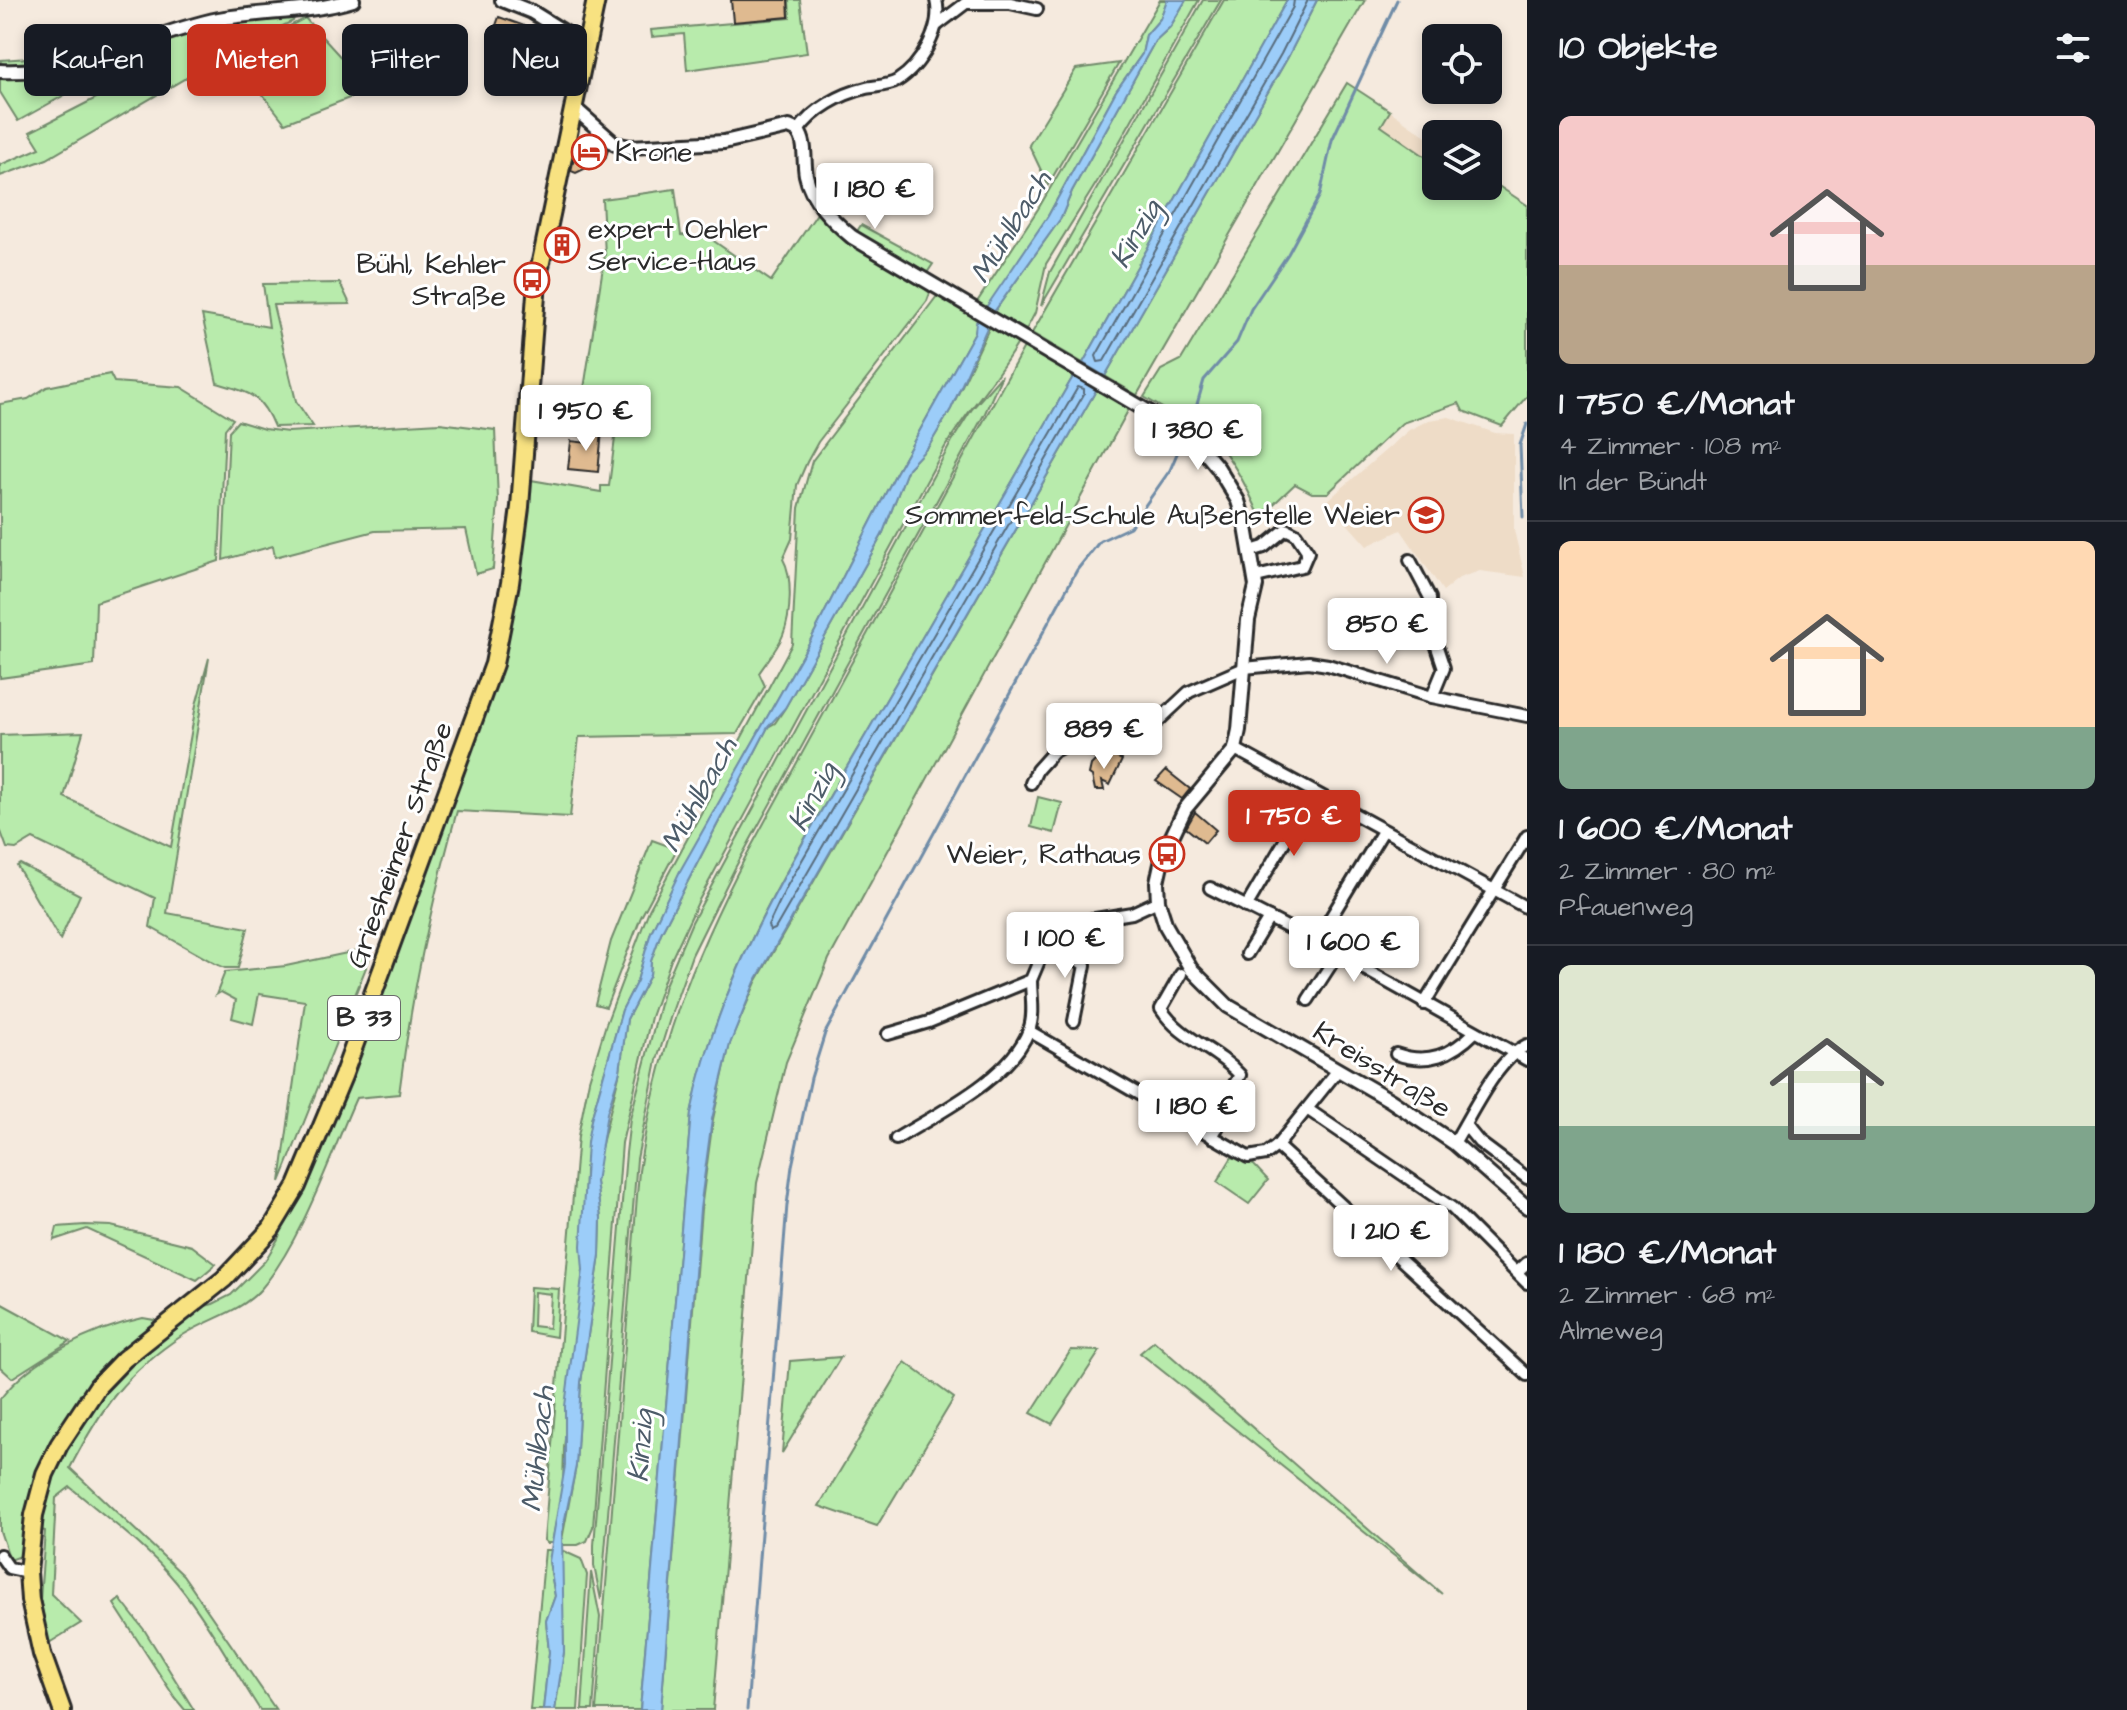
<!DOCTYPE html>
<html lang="de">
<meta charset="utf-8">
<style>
body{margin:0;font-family:"Architects Daughter",sans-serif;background:#20242c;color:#f1f3f6;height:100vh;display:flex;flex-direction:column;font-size:30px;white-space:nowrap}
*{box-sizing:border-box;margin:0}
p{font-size:26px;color:#9ea1a6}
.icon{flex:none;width:44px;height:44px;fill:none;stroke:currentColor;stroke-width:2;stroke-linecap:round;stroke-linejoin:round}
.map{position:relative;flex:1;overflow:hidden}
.side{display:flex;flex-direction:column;background:#171b24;width:600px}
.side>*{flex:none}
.top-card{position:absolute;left:24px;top:24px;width:760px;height:72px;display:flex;gap:16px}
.fabs{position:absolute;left:1422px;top:24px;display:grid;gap:16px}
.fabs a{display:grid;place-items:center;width:80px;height:80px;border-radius:12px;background:#171b24;box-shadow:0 4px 12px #0003;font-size:40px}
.price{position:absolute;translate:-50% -68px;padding:0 18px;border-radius:8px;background:#fff;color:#222;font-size:26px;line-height:52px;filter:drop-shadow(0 2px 4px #0008)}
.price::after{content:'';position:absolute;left:50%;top:48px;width:24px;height:18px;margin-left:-12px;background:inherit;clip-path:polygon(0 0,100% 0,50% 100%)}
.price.current{background:#c8321e;color:#fff}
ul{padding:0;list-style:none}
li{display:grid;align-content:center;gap:16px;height:424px;padding:0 32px}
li+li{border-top:2px solid #363941}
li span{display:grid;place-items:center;height:248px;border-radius:12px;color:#555}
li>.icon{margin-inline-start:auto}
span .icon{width:144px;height:144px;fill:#fffc;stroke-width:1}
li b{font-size:34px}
h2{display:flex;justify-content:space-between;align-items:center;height:96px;padding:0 32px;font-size:34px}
.chip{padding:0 28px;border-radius:12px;background:#171b24;box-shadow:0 4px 12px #0003;font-size:28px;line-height:72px}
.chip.current{background:#c8321e;color:#fff}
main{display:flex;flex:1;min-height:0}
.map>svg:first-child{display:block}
.built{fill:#eedcc7}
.green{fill:#b8ebac;stroke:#728b6c;stroke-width:2;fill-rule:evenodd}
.water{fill:#9ccdf9;stroke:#6f8ca7;stroke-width:2}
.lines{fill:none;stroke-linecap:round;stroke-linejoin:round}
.shore{stroke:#586c7d;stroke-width:2}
.stream{stroke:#6f8ca7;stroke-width:3}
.building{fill:#dfba90;stroke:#2b2b2b;stroke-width:2}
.minor-casing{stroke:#2b2b2b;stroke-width:16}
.tertiary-casing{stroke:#2b2b2b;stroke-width:18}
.primary-casing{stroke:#2b2b2b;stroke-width:22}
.minor{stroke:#fff;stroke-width:10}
.tertiary{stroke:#fff;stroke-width:12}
.primary{stroke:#f8e281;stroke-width:16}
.labels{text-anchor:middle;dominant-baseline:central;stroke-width:6;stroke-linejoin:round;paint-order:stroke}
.shield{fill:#fff;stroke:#6b6b6b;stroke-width:2}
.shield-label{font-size:26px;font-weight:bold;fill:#2b2b2b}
.poi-label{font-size:28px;fill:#2b2b2b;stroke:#fff;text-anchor:end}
.street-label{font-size:28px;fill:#2b2b2b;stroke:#fff}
.water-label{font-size:30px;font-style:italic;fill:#4d5c69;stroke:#fff}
</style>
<main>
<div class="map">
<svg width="1527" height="1710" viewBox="0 0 1527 1710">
<rect width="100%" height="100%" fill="#f5eade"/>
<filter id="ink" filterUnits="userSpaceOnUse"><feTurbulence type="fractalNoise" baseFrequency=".0125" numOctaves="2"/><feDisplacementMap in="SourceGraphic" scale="16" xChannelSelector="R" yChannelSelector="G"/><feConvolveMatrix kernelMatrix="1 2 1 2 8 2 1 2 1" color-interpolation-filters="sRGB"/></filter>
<g filter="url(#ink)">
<g class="built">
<path d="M 1390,111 L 1436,143 L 1436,164 L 1380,126 Z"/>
<path d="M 1449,417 L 1495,433 L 1514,434 L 1514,530 L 1525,577 L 1480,571 L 1459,578 L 1443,591 L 1401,530 L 1367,546 L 1327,501 L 1409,430 L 1429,420 Z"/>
</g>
<g class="green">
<path d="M 789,0 L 800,0 L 807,53 L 687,70 L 684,34 L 652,37 L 651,30 L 790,18 Z"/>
<path d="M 1160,0 L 1167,0 L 1160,19 L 1146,35 L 1142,54 L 1116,91 L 1048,216 L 987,308 L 977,302 L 1038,209 Z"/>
<path d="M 1186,0 L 1199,0 L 1097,182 L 1046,264 L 1035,313 L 1026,330 L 994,312 L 1061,218 L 1072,191 L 1155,41 L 1170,27 Z"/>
<path d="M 1203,0 L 1221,0 L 1041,306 L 1050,272 Z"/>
<path d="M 1224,0 L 1287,0 L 1083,363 L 1032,333 Z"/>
<path d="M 1317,0 L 1365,0 L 1137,395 L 1105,376 L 1288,57 Z"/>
<path d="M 225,10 L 228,14 C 154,36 78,66 0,65 L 1,60 L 72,55 Z"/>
<path d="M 295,14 L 293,21 L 239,47 L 47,159 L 0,176 L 0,165 L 40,148 L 30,132 L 141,75 L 131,58 L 18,121 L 0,92 L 0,74 L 234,21 Z"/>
<path d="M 305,18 L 347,64 L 354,77 L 454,64 L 455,77 L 375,88 L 285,123 L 233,56 Z"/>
<path d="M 1119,63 L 1048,185 L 1029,145 L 1076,69 Z"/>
<path d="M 1347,83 L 1390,111 L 1381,126 L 1436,164 L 1436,186 L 1488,186 L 1488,179 L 1527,205 L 1527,396 L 1502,426 L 1463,411 L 1459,403 L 1402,423 L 1328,493 L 1312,493 L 1295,484 L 1260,517 C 1246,483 1229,454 1204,426 L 1191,425 L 1144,397 L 1161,370 L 1181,360 Z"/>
<path d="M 675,189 L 681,235 L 708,237 L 771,281 L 818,212 C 845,254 895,261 930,293 L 927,301 L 818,442 L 807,462 L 797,485 L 792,539 L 783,559 C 793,576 791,616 783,635 C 778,648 767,661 759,673 L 765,686 L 737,734 L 579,737 L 570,817 L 457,811 C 431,904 411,997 399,1094 L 356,1098 C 330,1156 302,1241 261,1289 C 241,1312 208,1319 183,1335 C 125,1373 101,1408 70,1468 L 183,1575 L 276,1710 L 260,1710 C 232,1667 209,1622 176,1582 C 146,1546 106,1517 70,1487 L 56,1498 L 51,1594 L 81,1623 L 49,1643 L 40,1600 L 45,1531 L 41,1530 L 49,1479 L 68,1436 L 102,1386 L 193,1309 L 213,1304 L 231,1295 L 265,1261 L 278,1239 L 477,728 L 525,479 L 601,492 L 601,486 L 609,486 L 618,414 L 581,408 L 605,254 L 602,199 Z"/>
<path d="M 861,225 L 933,264 L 927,273 L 856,233 Z"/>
<path d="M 340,283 L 350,304 L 273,305 L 296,401 L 313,426 L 274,427 C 261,394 250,393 217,383 L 202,315 L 269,327 L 263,284 Z"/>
<path d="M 937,296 L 978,319 L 975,332 L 896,473 L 809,643 L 680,872 L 651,932 L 637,981 L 622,1010 L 591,1120 L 585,1171 L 583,1270 L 564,1448 L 563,1484 L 552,1543 L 547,1543 L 544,1540 L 578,1136 L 589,1080 L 606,1024 L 649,910 L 792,644 L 799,508 L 812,461 Z"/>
<path d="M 990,326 L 1018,343 C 996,380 967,411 945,447 L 699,900 L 671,960 L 651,1017 L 622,1143 L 593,1527 L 587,1541 L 578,1545 L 561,1545 L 576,1466 L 581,1382 L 600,1255 L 601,1218 L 596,1182 L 599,1156 L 620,1071 L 627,1019 L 650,975 L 651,961 L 661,933 L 768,727 L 775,723 L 785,708 L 882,535 L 908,468 L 929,446 L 951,409 Z"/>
<path d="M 1025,345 L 1074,375 C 1005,494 937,613 868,731 C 797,852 719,974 691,1114 L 640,1710 L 596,1710 L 639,1171 C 656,1054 691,961 746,856 Z"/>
<path d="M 110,374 L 114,382 L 181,387 L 233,419 L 225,429 L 219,561 L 96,602 L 94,665 L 0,678 L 0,404 L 28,399 L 47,387 Z"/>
<path d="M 1002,375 L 985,413 L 735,868 L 692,955 L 672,1012 L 657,1060 L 637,1159 L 601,1600 L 594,1566 L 594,1545 L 626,1153 L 630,1119 L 665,985 L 692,922 L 952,441 L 972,409 Z"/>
<path d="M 1098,387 L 1130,407 L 829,959 L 786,1062 L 757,1183 L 713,1710 L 661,1710 L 701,1209 L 713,1119 L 730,1043 L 756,982 Z"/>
<path d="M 238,421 L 264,429 L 288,432 L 440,423 L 495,430 L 498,500 L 493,569 L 476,574 L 466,529 L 375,531 L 275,557 L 273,546 L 223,560 L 229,431 Z"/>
<path d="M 209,658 L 167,913 L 248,928 L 238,968 L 225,968 L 216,964 L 150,927 L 155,898 L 33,839 L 16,849 L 7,848 L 0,829 L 0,735 L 83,732 L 64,797 L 171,847 L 196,705 Z"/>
<path d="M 1038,797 L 1062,803 L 1054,833 L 1031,827 Z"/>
<path d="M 652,840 L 677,849 L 641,917 L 606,1007 L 595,1004 L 611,941 Z"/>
<path d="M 20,864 L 80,895 L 60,940 L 17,866 Z"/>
<path d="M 361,950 L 367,953 L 369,960 L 280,1182 L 305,1001 L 259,994 L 253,1024 L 232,1018 L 236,1000 L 221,992 L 216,995 L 225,972 L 286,966 Z"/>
<path d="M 1232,1157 L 1254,1165 L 1268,1180 L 1249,1204 L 1217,1182 Z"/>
<path d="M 85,1225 L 111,1226 L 192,1246 L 216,1264 L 197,1280 L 87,1229 L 54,1240 L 57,1227 Z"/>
<path d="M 530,1287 L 559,1289 L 556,1337 L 528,1332 ZM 534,1292 L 551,1294 L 549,1328 L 533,1326 Z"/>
<path d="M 0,1303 L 4,1305 L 70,1341 L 12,1378 L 0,1367 Z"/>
<path d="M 143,1318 L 154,1320 L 155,1323 L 117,1356 L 74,1407 L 42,1463 L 21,1556 L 10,1560 L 0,1531 L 0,1399 C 33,1357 92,1329 143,1318 Z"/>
<path d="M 1154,1341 L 1442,1594 L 1140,1353 Z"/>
<path d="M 1071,1350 L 1100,1351 L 1052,1424 L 1031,1413 Z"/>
<path d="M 841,1357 L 782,1453 L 790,1361 Z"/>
<path d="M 905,1362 L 954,1398 L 877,1526 L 819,1506 Z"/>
<path d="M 545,1550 L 552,1550 L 549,1561 L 555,1596 L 546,1621 L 549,1652 L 543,1710 L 530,1710 Z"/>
<path d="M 561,1550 L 581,1559 L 587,1575 L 578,1710 L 555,1710 L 564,1652 Z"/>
<path d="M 591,1572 L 600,1617 L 593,1710 L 582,1710 Z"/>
<path d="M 120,1599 L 145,1631 L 194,1710 L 185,1710 L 175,1698 L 114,1604 Z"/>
</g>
<g class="water">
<path d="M 1167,0 L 1186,0 L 1170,27 L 1155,41 L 1072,191 L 1061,218 L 994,312 L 951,409 L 929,446 L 908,468 L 882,535 L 785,708 L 768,727 L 661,933 L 651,961 L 650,975 L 627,1019 L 620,1071 L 607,1113 L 596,1182 L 601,1218 L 600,1255 L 581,1382 L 576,1466 L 562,1533 L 564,1652 L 555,1710 L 543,1710 L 549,1652 L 546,1621 L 555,1596 L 549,1561 L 565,1466 L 565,1406 L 583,1270 L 581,1246 L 587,1142 L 591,1120 L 622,1010 L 637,981 L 651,932 L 680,871 L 809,643 L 896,473 L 975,332 L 976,322 L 1048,216 L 1116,91 L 1142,54 L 1146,35 L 1160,19 Z"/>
<path d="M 1287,0 L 1317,0 L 1288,57 L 1105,376 L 1083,363 Z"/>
<path d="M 1074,375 L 1098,387 L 755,982 L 730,1044 L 712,1119 L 700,1209 L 661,1710 L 640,1710 L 691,1113 C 719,974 798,852 868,731 C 937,613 1005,494 1074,375 Z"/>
</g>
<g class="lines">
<g class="shore">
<path d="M 1294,0 L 1293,7 L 1096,356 L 1098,362 L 1104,361 L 1281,54 L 1308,0"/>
<path d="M 1078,387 L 1084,389 L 1084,394 L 775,929 L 770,931 L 768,926 L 787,886 Z"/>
</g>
<g class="stream">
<path d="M 1191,425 L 1204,380 L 1237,342 L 1251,309 L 1288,254 L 1320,195 L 1332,140 L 1397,0"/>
<path d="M 1523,517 L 1520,445 L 1527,424"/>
<path d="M 747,1710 L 787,1205 L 792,1166 L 811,1078 L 825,1033 L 1077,570 L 1100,541 L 1130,527 L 1170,470 L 1182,442"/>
</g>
</g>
<g class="building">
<path d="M 731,0 L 788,0 L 789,17 L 733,22 Z"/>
<path d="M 499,17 L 553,36 L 548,49 L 494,31 Z"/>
<path d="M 578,140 L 603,145 L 608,150 L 605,159 L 576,173 L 571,171 Z"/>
<path d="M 590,430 L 602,431 L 598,472 L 568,469 L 571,441 L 588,443 Z"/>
<path d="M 1108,753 L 1122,760 L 1110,785 L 1102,781 L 1104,790 L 1095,790 L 1092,776 L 1089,774 L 1091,765 L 1096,760 L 1103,762 Z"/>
<path d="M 1166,770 L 1190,789 L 1182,799 L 1156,781 Z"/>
<path d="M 1195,812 L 1216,830 L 1205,843 L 1186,828 Z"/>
</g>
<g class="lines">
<g class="minor-casing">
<g id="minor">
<path d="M 937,25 L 966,3 L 1010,3 L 1037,9"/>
<path d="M 798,131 C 813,109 841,94 866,88 C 875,86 889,86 897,81 C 921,66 943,28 936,0"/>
<path d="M 1251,551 L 1264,547 L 1286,529 L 1296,534 L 1308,552 L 1302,566 L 1256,577"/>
<path d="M 1410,560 L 1430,598 L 1430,626 L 1444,668 L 1432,697"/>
<path d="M 1235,749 L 1527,908"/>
<path d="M 1031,783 L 1037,770 L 1054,751 L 1075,740 L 1138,734 L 1158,721 L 1189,692 L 1244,668 L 1309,662 L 1328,665 L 1432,697 L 1527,716"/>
<path d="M 1210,888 L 1316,942 L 1527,1060"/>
<path d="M 1246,907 L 1313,793"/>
<path d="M 1048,942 L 1085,965 L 1074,1021"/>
<path d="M 1316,942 L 1383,831"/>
<path d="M 1247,954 L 1269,918"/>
<path d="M 1181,974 L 1161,1009 C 1181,1040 1216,1048 1240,1075 L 1231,1090 L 1232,1101 L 1212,1137"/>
<path d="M 1308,1000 L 1337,955"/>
<path d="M 1424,1004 L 1527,836"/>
<path d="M 1029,1031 L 1248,1157 L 1266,1154 L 1277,1146 L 1338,1070"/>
<path d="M 888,1034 L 929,1022 L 1031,980 L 1044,949 L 1059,925 L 1132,913 L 1158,901"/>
<path d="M 1396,1054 C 1428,1065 1452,1055 1475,1032"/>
<path d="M 1307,1109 L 1452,1208 L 1527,1283"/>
<path d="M 1465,1125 L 1479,1142 L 1527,1178"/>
<path d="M 896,1139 C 938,1113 1011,1078 1029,1030 C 1035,1016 1031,995 1031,980"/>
<path d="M 1454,1143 C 1472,1114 1496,1060 1527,1045"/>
<path d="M 1277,1146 L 1527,1375"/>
<path d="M 1517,1272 L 1527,1263"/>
<path d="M 0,1555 L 9,1568 L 28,1572"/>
</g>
</g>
<g class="tertiary-casing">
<g id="tertiary">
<path d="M 502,0 L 532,12 L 585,45"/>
<path d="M 0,71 C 78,75 145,34 219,19 C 263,11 311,13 353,0"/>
<path d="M 572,106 L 615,144 L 630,147 L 724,142 L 789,127 L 798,131 C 807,144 803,159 806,175 C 811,200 833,221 852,237 L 1193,438 L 1218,468 L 1238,501 L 1246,527 L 1256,586 L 1248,620 L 1239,730 L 1235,749 L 1185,809 L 1163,855 L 1157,882 L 1158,901 L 1166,926 L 1191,969 L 1228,1006 L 1390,1100 L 1454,1143 L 1527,1207"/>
</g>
</g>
<g class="primary-casing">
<path id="primary" d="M 62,1710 L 42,1654 L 30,1600 L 28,1572 L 34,1515 L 45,1474 L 59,1445 L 98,1386 L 124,1359 L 224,1279 L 271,1229 L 297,1186 L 343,1076 L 494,664 L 510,583 L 520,507 L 537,281 L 596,0"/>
</g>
<use href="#minor" class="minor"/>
<use href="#tertiary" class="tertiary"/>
<use href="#primary" class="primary"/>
</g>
</g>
<defs>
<g id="hotel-ring" transform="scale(1.8)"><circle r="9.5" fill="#fff" stroke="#c8321e" stroke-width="1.5"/><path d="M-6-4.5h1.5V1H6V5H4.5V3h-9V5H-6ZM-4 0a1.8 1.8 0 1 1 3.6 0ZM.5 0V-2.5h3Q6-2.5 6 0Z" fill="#c8321e"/></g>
<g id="building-ring" transform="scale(1.8)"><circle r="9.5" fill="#fff" stroke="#c8321e" stroke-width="1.5"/><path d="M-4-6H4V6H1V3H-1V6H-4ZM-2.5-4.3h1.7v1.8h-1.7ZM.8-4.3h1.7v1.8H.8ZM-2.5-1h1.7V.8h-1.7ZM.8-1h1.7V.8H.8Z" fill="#c8321e"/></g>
<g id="bus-ring" transform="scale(1.8)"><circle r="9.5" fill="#fff" stroke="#c8321e" stroke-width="1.5"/><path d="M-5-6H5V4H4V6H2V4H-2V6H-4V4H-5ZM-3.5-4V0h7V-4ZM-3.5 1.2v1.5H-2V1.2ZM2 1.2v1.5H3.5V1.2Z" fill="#c8321e"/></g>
<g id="school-ring" transform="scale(1.8)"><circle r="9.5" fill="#fff" stroke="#c8321e" stroke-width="1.5"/><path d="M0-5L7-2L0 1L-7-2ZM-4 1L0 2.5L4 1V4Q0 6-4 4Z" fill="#c8321e"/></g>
</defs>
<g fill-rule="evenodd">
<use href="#hotel-ring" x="589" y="152"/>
<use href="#building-ring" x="562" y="245"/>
<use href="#bus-ring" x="532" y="280"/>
<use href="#school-ring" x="1426" y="515"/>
<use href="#bus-ring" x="1167" y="854"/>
</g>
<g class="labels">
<rect class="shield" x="328" y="996" width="72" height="44" rx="6"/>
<g class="shield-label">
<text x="364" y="1018">B 33</text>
</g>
<g class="poi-label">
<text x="615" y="152" text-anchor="start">Krone</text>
<text x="588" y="229" text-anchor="start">expert Oehler<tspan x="588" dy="32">Service-Haus</tspan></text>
<text x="506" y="264">Bühl, Kehler<tspan x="506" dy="32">Straße</tspan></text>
<text x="1400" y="515">Sommerfeld-Schule Außenstelle Weier</text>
<text x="1141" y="854">Weier, Rathaus</text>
</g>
<g class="street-label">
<text transform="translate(400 845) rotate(-70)">Griesheimer Straße</text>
<text transform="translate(1382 1070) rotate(32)">Kreisstraße</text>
</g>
<g class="water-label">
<text transform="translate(1011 227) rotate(-58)">Mühlbach</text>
<text transform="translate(1136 234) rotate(-60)">Kinzig</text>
<text transform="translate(699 795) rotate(-61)">Mühlbach</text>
<text transform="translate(813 797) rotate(-62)">Kinzig</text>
<text transform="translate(641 1446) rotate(-86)">Kinzig</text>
<text transform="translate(538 1449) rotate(-84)">Mühlbach</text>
</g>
</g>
</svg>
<div class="fabs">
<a><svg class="icon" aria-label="locate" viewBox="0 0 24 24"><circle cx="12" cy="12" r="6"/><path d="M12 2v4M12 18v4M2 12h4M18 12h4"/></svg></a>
<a><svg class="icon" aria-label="layers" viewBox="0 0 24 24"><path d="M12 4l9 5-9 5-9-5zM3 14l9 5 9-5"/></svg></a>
</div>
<b class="price" style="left:875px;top:231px">1 180 €</b>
<b class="price" style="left:586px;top:453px">1 950 €</b>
<b class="price" style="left:1198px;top:472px">1 380 €</b>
<b class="price" style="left:1387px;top:666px">850 €</b>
<b class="price" style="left:1104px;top:771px">889 €</b>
<b class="price current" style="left:1294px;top:858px">1 750 €</b>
<b class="price" style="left:1065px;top:980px">1 100 €</b>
<b class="price" style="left:1354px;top:984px">1 600 €</b>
<b class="price" style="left:1197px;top:1148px">1 180 €</b>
<b class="price" style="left:1391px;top:1273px">1 210 €</b>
<div class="top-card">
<a class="chip">Kaufen</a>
<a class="chip current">Mieten</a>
<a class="chip">Filter</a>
<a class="chip">Neu</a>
</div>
</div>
<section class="side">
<h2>10 Objekte<svg class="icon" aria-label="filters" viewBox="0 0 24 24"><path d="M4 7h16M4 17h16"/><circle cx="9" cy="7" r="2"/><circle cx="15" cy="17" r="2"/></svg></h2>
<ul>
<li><span style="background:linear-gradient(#f6c9c9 60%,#b9a48a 0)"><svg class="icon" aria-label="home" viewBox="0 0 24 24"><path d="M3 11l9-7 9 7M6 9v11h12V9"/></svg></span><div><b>1 750 €/Monat</b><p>4 Zimmer · 108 m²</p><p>In der Bündt</p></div></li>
<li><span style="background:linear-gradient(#ffd9b3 75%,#7fa58c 0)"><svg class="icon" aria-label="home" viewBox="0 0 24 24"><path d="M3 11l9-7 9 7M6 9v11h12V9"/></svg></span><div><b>1 600 €/Monat</b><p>2 Zimmer · 80 m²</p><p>Pfauenweg</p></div></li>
<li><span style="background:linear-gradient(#dfe7d0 65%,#7fa58c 0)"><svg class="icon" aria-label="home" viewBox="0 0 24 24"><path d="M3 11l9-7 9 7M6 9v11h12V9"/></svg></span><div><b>1 180 €/Monat</b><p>2 Zimmer · 68 m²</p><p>Almeweg</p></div></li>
</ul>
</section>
</main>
